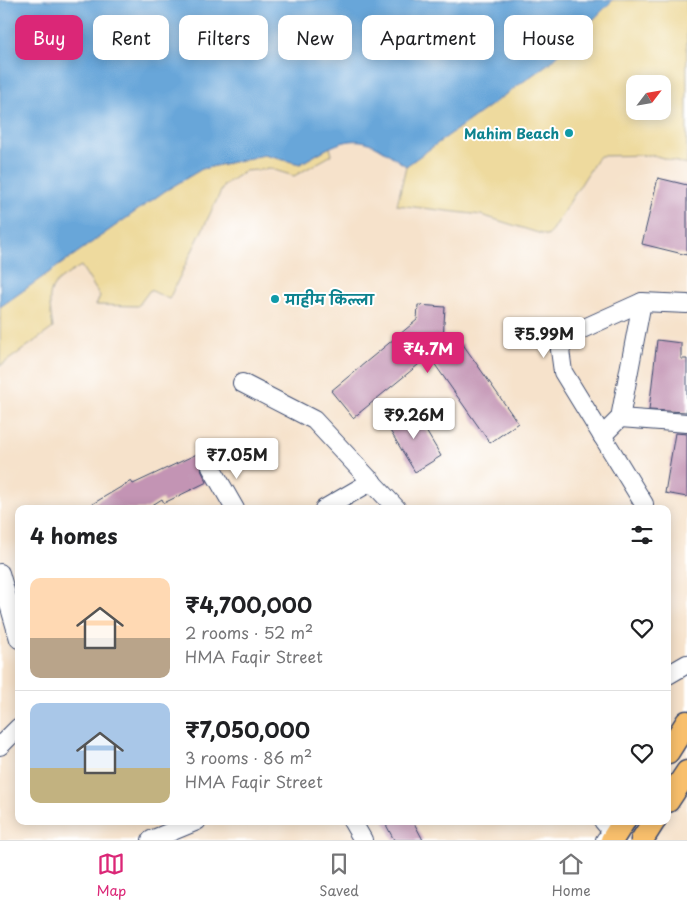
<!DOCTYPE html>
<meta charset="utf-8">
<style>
body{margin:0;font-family:"Playpen Sans","Playpen Sans Deva",sans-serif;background:#f2f2f2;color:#202124;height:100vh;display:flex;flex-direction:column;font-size:19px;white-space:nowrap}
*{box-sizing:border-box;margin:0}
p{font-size:16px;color:#757577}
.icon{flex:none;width:28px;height:28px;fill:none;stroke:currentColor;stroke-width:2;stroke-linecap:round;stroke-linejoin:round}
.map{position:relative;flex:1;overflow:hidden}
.sheet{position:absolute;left:15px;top:505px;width:656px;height:320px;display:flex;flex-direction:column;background:#fff;border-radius:10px;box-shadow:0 2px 12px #0003}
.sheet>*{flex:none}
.guide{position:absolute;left:15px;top:15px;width:658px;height:45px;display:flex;gap:10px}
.needle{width:32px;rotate:59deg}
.buttons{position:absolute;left:626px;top:75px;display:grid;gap:10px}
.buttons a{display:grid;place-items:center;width:45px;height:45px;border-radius:10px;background:#fff;box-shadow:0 2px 12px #0003;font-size:25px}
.price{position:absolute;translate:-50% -42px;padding:0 11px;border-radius:5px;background:#fff;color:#222;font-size:16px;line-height:32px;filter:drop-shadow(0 1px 2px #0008)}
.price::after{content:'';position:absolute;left:50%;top:30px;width:15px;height:11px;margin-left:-8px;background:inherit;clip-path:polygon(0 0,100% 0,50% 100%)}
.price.selected{background:#db2777;color:#fff}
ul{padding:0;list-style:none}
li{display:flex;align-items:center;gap:15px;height:125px;padding:0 15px}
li+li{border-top:1px solid #e0e0e0}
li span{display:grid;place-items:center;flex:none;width:140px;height:100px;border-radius:10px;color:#555}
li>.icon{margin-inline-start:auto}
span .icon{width:60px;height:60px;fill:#fffc;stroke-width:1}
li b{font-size:21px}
h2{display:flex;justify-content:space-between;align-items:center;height:60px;padding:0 15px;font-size:21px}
.tag{padding:0 18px;border-radius:10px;background:#fff;box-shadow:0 2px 12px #0003;font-size:18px;line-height:45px}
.tag.selected{background:#db2777;color:#fff}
.dock{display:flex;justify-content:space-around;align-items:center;height:70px;border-top:1px solid #e0e0e0;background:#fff;font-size:14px;color:#757577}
.dock a{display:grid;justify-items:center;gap:2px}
.dock .selected{color:#db2777}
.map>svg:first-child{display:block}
.sand{fill:#eeda9e;stroke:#84847e;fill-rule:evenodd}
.water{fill:#67a6d9;stroke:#416a9c}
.building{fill:#c394b4}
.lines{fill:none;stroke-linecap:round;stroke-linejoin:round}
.minor-casing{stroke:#3c4a6e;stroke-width:20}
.major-casing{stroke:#3c4a6e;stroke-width:25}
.minor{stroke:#fff;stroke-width:18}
.major{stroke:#f8bf6c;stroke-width:22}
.culture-dot{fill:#0f9aa8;stroke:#fff;stroke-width:2}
.labels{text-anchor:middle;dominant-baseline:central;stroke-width:4;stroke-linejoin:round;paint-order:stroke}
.culture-label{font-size:14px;font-weight:bold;fill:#0d838f;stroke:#fff;text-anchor:end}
</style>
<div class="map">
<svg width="687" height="840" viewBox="0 0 687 840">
<rect width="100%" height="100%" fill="#fff"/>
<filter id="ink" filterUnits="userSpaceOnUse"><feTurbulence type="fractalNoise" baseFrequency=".02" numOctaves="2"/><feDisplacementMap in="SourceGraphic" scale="10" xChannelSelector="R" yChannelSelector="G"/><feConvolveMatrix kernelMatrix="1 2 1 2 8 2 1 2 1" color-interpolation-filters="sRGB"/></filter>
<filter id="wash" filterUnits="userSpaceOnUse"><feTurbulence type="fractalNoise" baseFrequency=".0096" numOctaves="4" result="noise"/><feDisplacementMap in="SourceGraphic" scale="20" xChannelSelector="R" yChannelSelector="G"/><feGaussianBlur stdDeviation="1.12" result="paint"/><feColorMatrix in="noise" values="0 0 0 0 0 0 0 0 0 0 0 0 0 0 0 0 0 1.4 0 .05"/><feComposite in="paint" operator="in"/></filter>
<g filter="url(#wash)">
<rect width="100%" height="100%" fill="#f6e2cb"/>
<g class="sand">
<path d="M 613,0 L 687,0 L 687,165 L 653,155 L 599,156 L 548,236 L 481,215 L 397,205 L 406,166 L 552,61 ZM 635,84 L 662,84 L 662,111 L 635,111 Z"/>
<path d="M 330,147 L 332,155 L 294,176 L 271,169 L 245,171 L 224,185 L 169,299 L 150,290 L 138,306 L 96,305 L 100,296 L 81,266 C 46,287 47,288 53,328 L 0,366 L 0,307 L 165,191 L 202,169 L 264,155 L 300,164 Z"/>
</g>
<path class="water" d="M 0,0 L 613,0 L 552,61 L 406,166 C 395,159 382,148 369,143 C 345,134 320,153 300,164 L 264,155 L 202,169 L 165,191 L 0,307 Z"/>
<g id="blocks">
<g class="building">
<path d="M 658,178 L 687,185 L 687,255 L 642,244 Z"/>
<path d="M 418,305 L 445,307 L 442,357 L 462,343 L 518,423 L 490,443 L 429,356 L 353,418 L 331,391 L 417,320 Z"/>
<path d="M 657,340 L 681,343 L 681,359 L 687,359 L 687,412 L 649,410 Z"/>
<path d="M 413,409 L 441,456 L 415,472 L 386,424 Z"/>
<path d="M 675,433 L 687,434 L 687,497 L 665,493 Z"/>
<path d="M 197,454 L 201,463 L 202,472 L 207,482 L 164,503 L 162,499 L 146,509 L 84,509 L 131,481 L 133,484 Z"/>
<path d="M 384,821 L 413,821 L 423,840 L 394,840 Z"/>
</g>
</g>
</g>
<g filter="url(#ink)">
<use href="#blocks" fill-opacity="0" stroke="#3c4a6e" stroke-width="1"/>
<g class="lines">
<g class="minor-casing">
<g id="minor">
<path d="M 242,383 L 314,420 L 397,509"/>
<path d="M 620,418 L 687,423"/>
<path d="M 602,436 L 620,418 L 642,302"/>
<path d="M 211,467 L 235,509"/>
<path d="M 644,504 L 563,372 L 560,350 L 567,337 L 580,330 L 642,302 L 687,304"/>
<path d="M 324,509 L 372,481"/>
<path d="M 0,573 L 19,639"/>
<path d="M 668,675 L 687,664"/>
<path d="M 0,746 L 19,727"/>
<path d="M 352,821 L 363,840"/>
<path d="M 603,821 L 615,835 L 605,840"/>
<path d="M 151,840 L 197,821"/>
</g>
</g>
<g class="major-casing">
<g id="major">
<path d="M 668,752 L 687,722"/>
<path d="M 668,801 L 687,772"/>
<path d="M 612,840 L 624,821"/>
<path d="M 642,840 L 654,821"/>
</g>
</g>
<use href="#minor" class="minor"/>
<use href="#major" class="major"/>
</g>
</g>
<g class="culture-dot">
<circle cx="569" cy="133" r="5"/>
<circle cx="275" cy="299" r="5"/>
</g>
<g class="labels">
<g class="culture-label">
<text x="559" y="133">Mahim Beach</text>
<text x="285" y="299" text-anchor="start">माहीम किल्ला</text>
</g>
</g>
</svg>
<div class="buttons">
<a><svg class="needle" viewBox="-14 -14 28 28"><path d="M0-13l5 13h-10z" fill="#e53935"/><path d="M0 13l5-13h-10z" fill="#757577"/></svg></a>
</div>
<b class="price" style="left:544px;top:359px">₹5.99M</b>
<b class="price selected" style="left:428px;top:374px">₹4.7M</b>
<b class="price" style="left:414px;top:440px">₹9.26M</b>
<b class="price" style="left:237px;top:480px">₹7.05M</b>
<div class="guide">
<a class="tag selected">Buy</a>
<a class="tag">Rent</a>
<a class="tag">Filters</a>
<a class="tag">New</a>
<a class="tag">Apartment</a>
<a class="tag">House</a>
</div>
<section class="sheet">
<h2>4 homes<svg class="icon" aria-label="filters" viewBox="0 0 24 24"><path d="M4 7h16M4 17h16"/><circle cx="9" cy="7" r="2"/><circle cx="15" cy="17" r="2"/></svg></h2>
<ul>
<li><span style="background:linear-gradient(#ffd9b3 60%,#b9a48a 0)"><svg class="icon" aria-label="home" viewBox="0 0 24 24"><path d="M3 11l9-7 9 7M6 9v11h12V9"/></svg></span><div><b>₹4,700,000</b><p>2 rooms · 52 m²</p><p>HMA Faqir Street</p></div><svg class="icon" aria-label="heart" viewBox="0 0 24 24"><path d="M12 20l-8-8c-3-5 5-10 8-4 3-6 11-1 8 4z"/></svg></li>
<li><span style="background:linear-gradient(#a9c7e8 65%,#c2b280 0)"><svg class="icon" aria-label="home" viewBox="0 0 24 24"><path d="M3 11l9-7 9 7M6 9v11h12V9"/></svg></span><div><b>₹7,050,000</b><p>3 rooms · 86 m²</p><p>HMA Faqir Street</p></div><svg class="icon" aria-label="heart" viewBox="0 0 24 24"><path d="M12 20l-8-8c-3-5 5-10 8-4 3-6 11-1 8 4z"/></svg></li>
</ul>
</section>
</div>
<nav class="dock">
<a class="selected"><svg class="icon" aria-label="map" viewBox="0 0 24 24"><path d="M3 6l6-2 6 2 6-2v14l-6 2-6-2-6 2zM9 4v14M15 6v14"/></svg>Map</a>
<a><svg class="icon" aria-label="saved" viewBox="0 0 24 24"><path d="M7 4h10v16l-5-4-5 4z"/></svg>Saved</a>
<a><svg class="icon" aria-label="home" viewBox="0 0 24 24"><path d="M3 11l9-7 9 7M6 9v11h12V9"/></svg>Home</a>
</nav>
